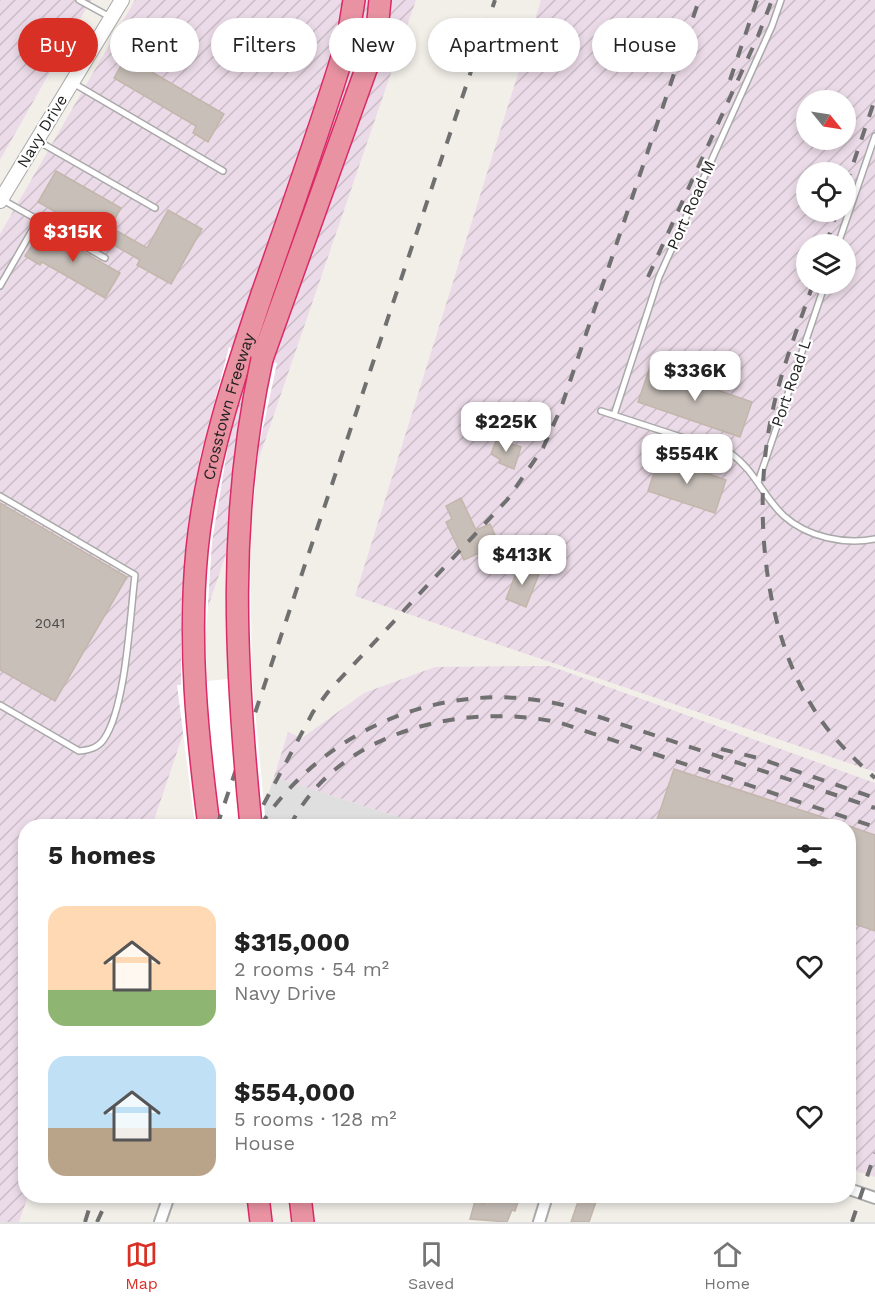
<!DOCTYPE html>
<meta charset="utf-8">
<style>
body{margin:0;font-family:"Work Sans",sans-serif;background:#f6f6f6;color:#222;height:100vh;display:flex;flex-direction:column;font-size:22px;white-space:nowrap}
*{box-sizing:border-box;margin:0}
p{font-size:20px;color:#767676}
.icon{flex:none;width:33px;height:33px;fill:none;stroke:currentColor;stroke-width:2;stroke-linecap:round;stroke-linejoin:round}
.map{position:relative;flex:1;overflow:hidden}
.drawer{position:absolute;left:18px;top:819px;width:838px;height:384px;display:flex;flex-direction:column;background:#fff;border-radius:24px;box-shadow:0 3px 9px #0003}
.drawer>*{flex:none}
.top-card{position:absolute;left:18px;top:18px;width:840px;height:54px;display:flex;gap:12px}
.needle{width:39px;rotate:120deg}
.buttons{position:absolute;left:796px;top:90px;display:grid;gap:12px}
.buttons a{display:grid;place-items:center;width:60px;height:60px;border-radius:50%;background:#fff;box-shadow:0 3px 9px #0003;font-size:30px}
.price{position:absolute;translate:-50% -51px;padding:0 14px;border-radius:12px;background:#fff;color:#222;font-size:20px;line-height:39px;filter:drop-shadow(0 2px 3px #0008)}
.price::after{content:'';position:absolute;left:50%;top:36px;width:18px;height:14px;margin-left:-9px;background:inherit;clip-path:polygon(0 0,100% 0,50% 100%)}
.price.active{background:#d93025;color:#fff}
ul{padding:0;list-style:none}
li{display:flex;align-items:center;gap:18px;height:150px;padding:0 30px}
li span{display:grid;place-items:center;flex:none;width:168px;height:120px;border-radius:18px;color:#555}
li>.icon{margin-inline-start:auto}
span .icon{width:72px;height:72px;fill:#fffc;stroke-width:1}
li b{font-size:26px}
h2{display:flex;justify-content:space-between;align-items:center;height:72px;padding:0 30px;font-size:26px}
.chip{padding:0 21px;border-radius:27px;background:#fff;box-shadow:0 3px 9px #0003;font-size:21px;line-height:54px}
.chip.active{background:#d93025;color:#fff}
.menu{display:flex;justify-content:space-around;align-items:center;height:84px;border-top:2px solid #e0e0e0;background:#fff;font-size:16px;color:#767676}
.menu a{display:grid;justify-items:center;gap:3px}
.menu .active{color:#d93025}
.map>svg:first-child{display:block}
.residential{fill:#e0dfdf}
.industrial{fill:url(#industrial-furrows);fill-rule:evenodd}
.pier{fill:#fff}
.building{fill:#c7bfb8;stroke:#c4b6ab;stroke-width:1.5}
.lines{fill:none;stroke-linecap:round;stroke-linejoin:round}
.service-casing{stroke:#a9a9a9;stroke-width:8}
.minor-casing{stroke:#a9a9a9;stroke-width:14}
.tertiary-casing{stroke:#a9a9a9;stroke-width:16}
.motorway-casing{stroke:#dc2a67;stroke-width:24}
.service{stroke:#fff;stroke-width:5}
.minor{stroke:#fff;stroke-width:10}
.tertiary{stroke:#fff;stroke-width:14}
.motorway{stroke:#e892a2;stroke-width:21}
.rail{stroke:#707070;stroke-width:4;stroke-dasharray:12 12;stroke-linecap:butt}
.motorway-bridge-casing{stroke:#dc2a67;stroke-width:24;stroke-linecap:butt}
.motorway-bridge{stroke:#e892a2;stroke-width:21}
.labels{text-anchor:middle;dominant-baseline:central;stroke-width:4.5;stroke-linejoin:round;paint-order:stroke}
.number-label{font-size:14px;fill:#4b4948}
.street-label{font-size:16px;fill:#222;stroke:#fff}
</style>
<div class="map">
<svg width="875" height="1222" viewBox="0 0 875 1222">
<defs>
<pattern id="industrial-furrows" width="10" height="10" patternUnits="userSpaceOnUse" patternTransform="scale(1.5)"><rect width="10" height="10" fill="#ebdbe8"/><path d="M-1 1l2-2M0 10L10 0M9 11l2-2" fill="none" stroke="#c9bcc7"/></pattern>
</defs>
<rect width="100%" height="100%" fill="#f2efe9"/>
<path class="residential" d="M 274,777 L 427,826 L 258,826 Z"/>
<g class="industrial">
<path d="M 0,0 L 91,0 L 0,160 Z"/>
<path d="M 135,0 L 416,0 L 184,677 L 200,684 L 152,826 L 26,826 L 26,1196 L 28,1196 L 19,1222 L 0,1222 L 0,234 Z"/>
<path d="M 541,0 L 875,0 L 875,772 L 355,596 ZM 807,100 L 846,100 L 846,140 L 807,140 ZM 807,172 L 846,172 L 846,212 L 807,212 ZM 807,244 L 846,244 L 846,284 L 807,284 Z"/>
<path d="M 550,666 L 875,783 L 875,1177 L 849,1169 L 849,826 L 427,826 L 274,777 L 288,732 L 302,738 L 364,693 L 435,667 Z"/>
</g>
<path class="pier" d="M 229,347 L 251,355 L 229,440 L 212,542 L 206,636 L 207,681 L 228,679 L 226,554 L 229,505 L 242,411 L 254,357 L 277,363 L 259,447 L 250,540 L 252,677 L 266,826 L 195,826 L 177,685 L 181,685 L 181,608 L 188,525 L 200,457 Z"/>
<g class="building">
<path d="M 126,57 L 224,114 L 208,142 L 193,133 L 196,126 L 114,78 Z"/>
<path d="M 56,171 L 121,208 L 110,227 L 147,248 L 168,210 L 202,229 L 171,284 L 137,265 L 140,260 L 38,202 Z"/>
<path d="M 43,229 L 120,273 L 105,298 L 42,262 L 40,265 L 25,256 Z"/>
<path d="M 650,367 L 752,402 L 740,437 L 638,402 Z"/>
<path d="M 500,440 L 521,447 L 514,469 L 499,463 L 501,460 L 491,454 L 496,441 Z"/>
<path d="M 659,457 L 726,480 L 715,513 L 648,491 Z"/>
<path d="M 461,498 L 476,530 L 490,524 L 499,544 L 464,560 L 446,522 L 452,519 L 446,506 Z"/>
<path d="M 0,503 L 127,577 L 55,701 L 0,670 Z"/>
<path d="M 519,566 L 539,574 L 526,607 L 506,599 Z"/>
<path d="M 674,769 L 844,824 L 844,826 L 655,826 Z"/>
<path d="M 849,826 L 875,835 L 875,931 L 849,922 Z"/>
<path d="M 487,1196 L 520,1196 L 515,1211 L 512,1210 L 507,1222 L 470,1219 L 475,1201 L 484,1204 Z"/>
<path d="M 580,1196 L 598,1196 L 589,1222 L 571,1222 Z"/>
</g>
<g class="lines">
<g class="service-casing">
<g id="service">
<path d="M 79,0 L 110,17"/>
<path d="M 73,83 L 223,171"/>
<path d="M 38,141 L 155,208"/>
<path d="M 3,200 L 105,258"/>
<path d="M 838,244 L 875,136"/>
<path d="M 0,286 L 38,220"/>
<path d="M 601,411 L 730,453 C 756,471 762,496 784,516 C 807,537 845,545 875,539"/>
<path d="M 614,415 L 659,277 L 772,26 L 781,0"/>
<path d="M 758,482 L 825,284"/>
<path d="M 0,496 L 135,575 C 130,616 126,707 104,739 C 98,748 89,750 79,751 L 0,705"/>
</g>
</g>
<g class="minor-casing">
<g id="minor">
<path d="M 849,1189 L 875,1198"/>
<path d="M 160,1222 L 169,1196"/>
<path d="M 539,1222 L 547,1196"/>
</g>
</g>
<g class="tertiary-casing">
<path id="tertiary" d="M 0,201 L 122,0"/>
</g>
<g class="motorway-casing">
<g id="motorway">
<path d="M 262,359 L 369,61 L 377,30 L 380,0"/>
<path id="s1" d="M 209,826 C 197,734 188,643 197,550 C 206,460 234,377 263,291 C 289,217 315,143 339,67 L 348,37 L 354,0"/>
<path d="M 258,1196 L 261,1222"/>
<path d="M 300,1196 L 303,1222"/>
</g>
</g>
<use href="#service" class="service"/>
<use href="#minor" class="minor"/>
<use href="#tertiary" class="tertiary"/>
<use href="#motorway" class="motorway"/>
<g class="rail">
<path d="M 730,80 L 757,0"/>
<path d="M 846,185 L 875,99"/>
<path d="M 826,244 L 837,212"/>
<path d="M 648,277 L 758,36 L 772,0"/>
<path d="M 813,284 C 799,325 782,367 773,409 C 752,500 762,627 812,706 C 828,734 851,756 875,778"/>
<path d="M 721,749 L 758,758 L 875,798"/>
<path d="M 217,826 L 495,0"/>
<path d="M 252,826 L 313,712 L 328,692 L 507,500 L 543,448 L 561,408 L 699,0"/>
<path d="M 260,826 C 325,727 448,677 563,705 L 875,808"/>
<path d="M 290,826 C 337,731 464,701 561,723 L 875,827"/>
<path d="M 85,1222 L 93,1196"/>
<path d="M 97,1222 L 109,1196"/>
<path d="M 852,1222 L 875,1153"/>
</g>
<g class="motorway-bridge-casing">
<path id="motorway-bridge" d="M 251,826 C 235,665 227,518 262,359"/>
</g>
<use href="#motorway-bridge" class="motorway-bridge"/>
</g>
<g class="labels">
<g class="number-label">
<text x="50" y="623">2041</text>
</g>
<g class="street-label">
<text transform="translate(42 131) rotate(-59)">Navy Drive</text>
<text transform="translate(691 205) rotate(-66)">Port Road M</text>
<text transform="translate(791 383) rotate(-71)">Port Road L</text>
<text stroke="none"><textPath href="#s1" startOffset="424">Crosstown Freeway</textPath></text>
</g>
</g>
</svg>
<div class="buttons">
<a><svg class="needle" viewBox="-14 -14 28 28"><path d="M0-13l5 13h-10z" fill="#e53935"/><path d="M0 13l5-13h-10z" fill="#767676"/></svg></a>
<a><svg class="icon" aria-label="locate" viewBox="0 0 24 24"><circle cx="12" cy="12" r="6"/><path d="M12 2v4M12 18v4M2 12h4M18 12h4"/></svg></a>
<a><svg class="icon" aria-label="layers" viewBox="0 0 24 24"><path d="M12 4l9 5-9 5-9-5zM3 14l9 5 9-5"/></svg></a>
</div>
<b class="price active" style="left:73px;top:263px">$315K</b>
<b class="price" style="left:695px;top:402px">$336K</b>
<b class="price" style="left:506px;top:453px">$225K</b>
<b class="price" style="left:687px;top:485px">$554K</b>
<b class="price" style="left:522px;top:586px">$413K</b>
<div class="top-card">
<a class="chip active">Buy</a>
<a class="chip">Rent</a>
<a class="chip">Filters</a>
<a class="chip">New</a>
<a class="chip">Apartment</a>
<a class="chip">House</a>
</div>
<section class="drawer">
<h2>5 homes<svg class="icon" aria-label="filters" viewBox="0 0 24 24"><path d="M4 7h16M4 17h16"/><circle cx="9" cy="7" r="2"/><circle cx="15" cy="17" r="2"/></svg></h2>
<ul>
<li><span style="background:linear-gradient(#ffd9b3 70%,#8fb573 0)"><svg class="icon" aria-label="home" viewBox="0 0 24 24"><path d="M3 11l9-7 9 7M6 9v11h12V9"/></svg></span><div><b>$315,000</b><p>2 rooms · 54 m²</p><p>Navy Drive</p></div><svg class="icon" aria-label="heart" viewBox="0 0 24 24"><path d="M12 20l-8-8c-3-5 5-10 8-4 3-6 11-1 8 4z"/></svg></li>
<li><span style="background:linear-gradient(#bfe0f5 60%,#b9a48a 0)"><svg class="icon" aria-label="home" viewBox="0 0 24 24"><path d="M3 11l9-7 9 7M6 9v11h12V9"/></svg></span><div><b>$554,000</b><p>5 rooms · 128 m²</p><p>House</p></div><svg class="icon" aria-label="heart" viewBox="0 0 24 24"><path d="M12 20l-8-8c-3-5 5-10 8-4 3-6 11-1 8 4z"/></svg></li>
</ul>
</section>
</div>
<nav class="menu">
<a class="active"><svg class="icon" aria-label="map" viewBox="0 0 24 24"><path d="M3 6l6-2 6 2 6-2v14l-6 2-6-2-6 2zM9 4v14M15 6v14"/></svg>Map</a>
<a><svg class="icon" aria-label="saved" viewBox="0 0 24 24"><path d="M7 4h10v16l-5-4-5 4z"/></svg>Saved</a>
<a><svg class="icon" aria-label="home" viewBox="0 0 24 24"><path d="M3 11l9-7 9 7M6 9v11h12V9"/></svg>Home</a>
</nav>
